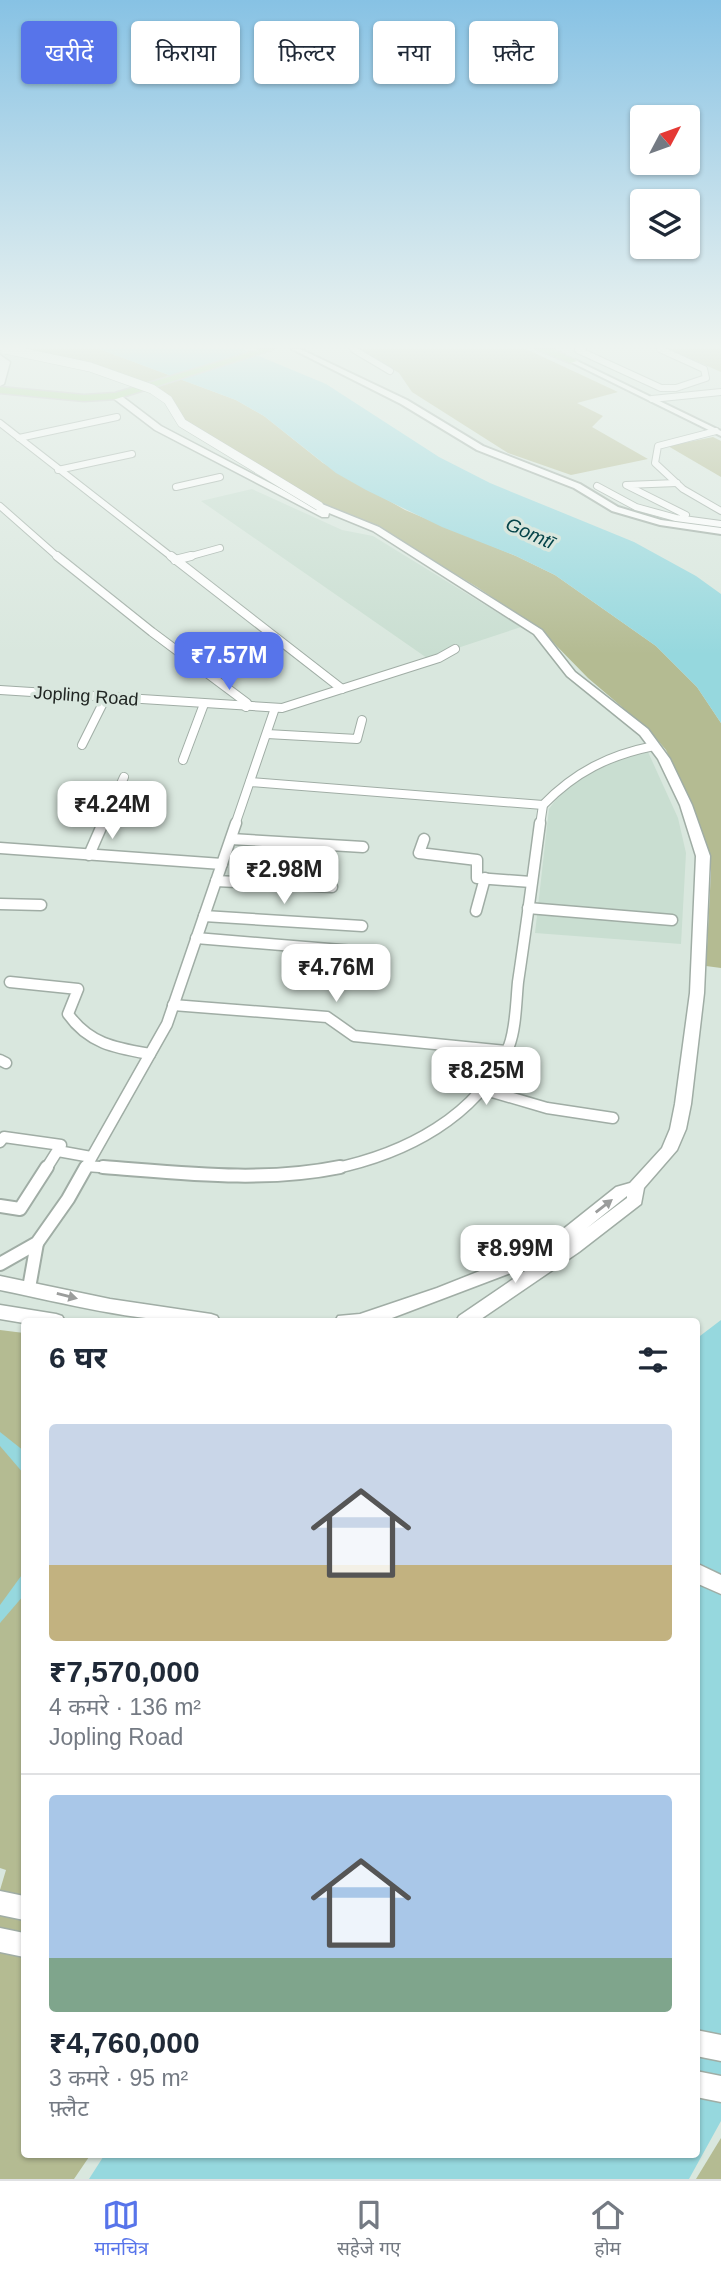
<!DOCTYPE html>
<html lang="hi">
<meta charset="utf-8">
<style>
body{margin:0;font-family:Helvetica,"Noto Sans Devanagari",sans-serif;background:#f6f6f7;color:#1f2937;height:100vh;display:flex;flex-direction:column;font-size:26px;white-space:nowrap}
*{box-sizing:border-box;margin:0}
p{font-size:23px;color:#747a83}
.icon{flex:none;width:38px;height:38px;fill:none;stroke:currentColor;stroke-width:2;stroke-linecap:round;stroke-linejoin:round}
.map{position:relative;flex:1;overflow:hidden}
.panel{position:absolute;left:21px;top:1318px;width:679px;height:840px;display:flex;flex-direction:column;background:#fff;border-radius:7px;box-shadow:0 2px 5px #0004}
.panel>*{flex:none}
.hud{position:absolute;left:21px;top:21px;width:679px;height:63px;display:flex;gap:14px}
.needle{width:46px;rotate:49deg}
.fabs{position:absolute;left:630px;top:105px;display:grid;gap:14px}
.fabs a{display:grid;place-items:center;width:70px;height:70px;border-radius:7px;background:#fff;box-shadow:0 2px 5px #0004;font-size:35px}
.price{position:absolute;translate:-50% -60px;padding:0 16px;border-radius:14px;background:#fff;color:#222;font-size:23px;line-height:46px;filter:drop-shadow(0 2px 4px #0008)}
.price::after{content:'';position:absolute;left:50%;top:42px;width:21px;height:16px;margin-left:-10px;background:inherit;clip-path:polygon(0 0,100% 0,50% 100%)}
.price.selected{background:#5774ea;color:#fff}
ul{padding:0;list-style:none}
li{display:grid;align-content:center;gap:14px;height:371px;padding:0 28px}
li+li{border-top:2px solid #e0e1e3}
li span{display:grid;place-items:center;height:217px;border-radius:7px;color:#555}
li>.icon{margin-inline-start:auto}
span .icon{width:126px;height:126px;fill:#fffc;stroke-width:1}
li b{font-size:30px}
h2{display:flex;justify-content:space-between;align-items:center;height:84px;padding:0 28px;font-size:30px}
.chip{padding:0 24px;border-radius:7px;background:#fff;box-shadow:0 2px 5px #0004;font-size:24px;line-height:63px}
.chip.selected{background:#5774ea;color:#fff}
.menu{display:flex;justify-content:space-around;align-items:center;height:98px;border-top:2px solid #e0e1e3;background:#fff;font-size:19px;color:#747a83}
.menu a{display:grid;justify-items:center;gap:4px}
.menu .selected{color:#5774ea}
.map>svg:first-child{display:block}
.built{fill:#c9ded1}
.green{fill:#b4bb92}
.water{fill:#96d8de}
.lines{fill:none;stroke-linecap:round;stroke-linejoin:round}
.minor-far3-casing{stroke:#a0ada5;stroke-width:8}
.minor-far2-casing{stroke:#a0ada5;stroke-width:10}
.minor-far1-casing{stroke:#a0ada5;stroke-width:13}
.minor-casing{stroke:#a0ada5;stroke-width:16}
.tertiary-casing{stroke:#a0ada5;stroke-width:4}
.secondary-casing{stroke:#a0ada5;stroke-width:3}
.primary-casing{stroke:#c1c2c1;stroke-width:3}
.minor-far3{stroke:#fff;stroke-width:6}
.minor-far2{stroke:#fff;stroke-width:8}
.minor-far1{stroke:#fff;stroke-width:10}
.minor{stroke:#fff;stroke-width:12}
.tertiary{fill:#fff;fill-rule:evenodd}
.secondary{fill:#fff;fill-rule:evenodd}
.primary{fill:#adda97;fill-rule:evenodd}
.secondary-bridge-casing{stroke:#a0ada5;stroke-width:10;stroke-linecap:butt}
.secondary-bridge{stroke:#fff;stroke-width:9}
.oneway{fill:#9b9d9c}
.labels{text-anchor:middle;dominant-baseline:central;stroke-width:7;stroke-linejoin:round;paint-order:stroke}
.far-street-label{font-size:18px;fill:#212623;stroke:#d9e7de}
.far-water-label{font-size:19px;font-style:italic;fill:#054449;stroke:#d9e7de}
</style>
<div class="map">
<svg width="721" height="2179" viewBox="0 0 721 2179">
<rect width="100%" height="100%" fill="#d9e7de"/>
<g class="built">
<path d="M 252,489 L 342,530 L 373,536 L 521,627 L 427,658 L 201,501 Z"/>
<path d="M 648,752 L 678,818 L 686,853 L 681,944 L 535,933 L 549,809 L 563,790 L 589,771 L 621,758 Z"/>
</g>
<g class="green">
<path d="M 8,349 L 99,349 L 236,400 L 264,416 L 323,463 L 405,510 L 516,556 L 555,575 L 656,646 L 697,687 L 721,723 L 721,968 L 706,966 L 711,872 L 708,854 L 692,806 L 666,750 L 649,730 L 588,678 L 542,631 L 477,587 L 375,526 L 325,506 L 178,420 L 171,403 L 120,377 Z"/>
<path d="M 360,349 L 526,349 L 618,392 L 577,403 L 603,416 L 592,427 L 648,459 L 571,475 L 508,453 L 412,392 L 399,373 Z"/>
<path d="M 669,349 L 721,349 L 721,372 Z"/>
<path d="M 713,437 L 721,441 L 721,477 L 668,446 Z"/>
<path d="M 0,1330 L 24,1333 L 24,2154 L 91,2154 L 74,2179 L 0,2179 L 0,1890 L 6,1870 L 0,1868 Z"/>
<path d="M 721,2138 L 721,2179 L 696,2179 Z"/>
</g>
<g class="water">
<path d="M 99,349 L 242,349 L 326,384 L 439,457 L 490,483 L 634,542 L 696,576 L 721,594 L 721,723 L 697,687 L 656,646 L 555,575 L 516,556 L 442,527 L 366,490 L 336,473 L 264,416 L 236,400 Z"/>
<path d="M 721,1320 L 721,2121 L 689,2179 L 89,2179 L 105,2154 L 696,2154 L 696,1339 Z"/>
<path d="M 0,1432 L 24,1451 L 24,1474 L 0,1446 Z"/>
<path d="M 24,1572 L 24,1595 L 0,1623 L 0,1605 Z"/>
</g>
<g class="lines">
<g class="minor-far3-casing">
<g id="minor-far3">
<path d="M 353,349 L 390,371"/>
<path d="M 583,349 L 578,350 L 661,388 L 676,388 L 706,378 L 704,369 L 660,349"/>
<path d="M 652,399 L 721,392"/>
<path d="M 0,423 L 173,558"/>
<path d="M 716,431 L 658,446 L 655,463 L 683,489 L 721,511"/>
<path d="M 19,438 L 117,417"/>
<path d="M 58,470 L 132,454"/>
<path d="M 677,483 L 626,485 L 686,515 L 683,516"/>
<path d="M 597,486 L 636,507 L 676,518 L 721,524"/>
<path d="M 176,487 L 220,477"/>
<path d="M 0,506 L 59,558"/>
<path d="M 184,558 L 220,548"/>
</g>
</g>
<g class="minor-far2-casing">
<g id="minor-far2">
<path d="M 57,556 L 152,632 L 247,703 L 246,707"/>
<path d="M 171,556 L 342,689"/>
<path d="M 175,560 L 191,556"/>
<path d="M 0,690 L 282,708 L 439,658 L 455,649"/>
<path d="M 267,734 L 357,739 L 362,720"/>
<path d="M 82,745 L 106,697"/>
<path d="M 183,760 L 204,704"/>
<path d="M 250,782 L 543,805"/>
<path d="M 102,825 L 124,777"/>
<path d="M 235,825 L 275,708"/>
<path d="M 540,825 L 543,805 C 575,772 609,755 654,746"/>
</g>
</g>
<g class="minor-far1-casing">
<g id="minor-far1">
<path d="M 231,839 L 363,847"/>
<path d="M 424,839 L 419,853 L 477,860 L 477,878 L 531,882"/>
<path d="M 0,848 L 222,864"/>
<path d="M 89,855 L 103,823"/>
<path d="M 216,881 L 332,887"/>
<path d="M 0,904 L 41,905"/>
<path d="M 528,908 L 672,920"/>
<path d="M 476,911 L 485,878"/>
<path d="M 204,916 L 362,926"/>
<path d="M 196,938 L 354,951"/>
<path d="M 10,982 L 78,989 L 68,1014 C 89,1044 116,1048 150,1054"/>
<path d="M 173,1005 L 327,1017 L 354,1036 L 506,1051"/>
<path d="M 0,1060 L 6,1063"/>
<path d="M 482,1089 L 547,1108 L 613,1118"/>
<path d="M 0,1142 L 4,1137 L 61,1145 L 46,1169"/>
<path d="M 58,1151 L 91,1157"/>
<path d="M 86,1166 L 127,1169"/>
<path d="M 85,1169 L 167,1024 L 236,823"/>
<path d="M 332,1169 C 405,1154 478,1117 509,1046 C 516,1028 516,1002 518,982 C 526,929 533,876 540,823"/>
</g>
</g>
<g class="minor-casing">
<g id="minor">
<path d="M 103,1167 C 182,1173 262,1183 340,1167"/>
<path d="M 0,1206 L 20,1209 L 47,1167"/>
<path d="M 0,1264 L 37,1243 L 68,1199 L 86,1167"/>
<path d="M 29,1288 L 37,1243"/>
</g>
</g>
<g class="tertiary-casing">
<g id="tertiary">
<path d="M 292,349 L 300,349 L 407,400 L 483,446 L 580,484 L 618,507 L 661,520 L 721,528 L 721,534 L 660,525 L 612,511 L 574,488 L 477,450 L 401,404 Z"/>
<path d="M 571,360 L 575,360 L 721,431 L 721,436 L 571,362 Z"/>
</g>
</g>
<g class="secondary-casing">
<g id="secondary">
<path d="M 0,355 L 10,362 L 4,384 L 0,386 Z"/>
<path d="M 113,394 L 119,394 L 161,426 L 314,506 L 322,504 L 379,527 L 542,630 L 575,672 L 648,729 L 670,759 L 692,805 L 710,856 L 704,993 L 691,1104 L 686,1129 L 677,1150 L 644,1188 L 641,1204 L 579,1252 L 478,1321 L 456,1321 L 459,1316 L 550,1254 L 532,1265 L 384,1321 L 335,1321 L 338,1316 L 360,1314 L 437,1288 L 520,1255 L 552,1238 L 616,1187 L 630,1183 L 662,1148 L 670,1129 L 675,1104 L 690,993 L 696,856 L 680,805 L 658,759 L 640,735 L 567,676 L 534,634 L 373,531 L 329,513 L 328,517 L 322,517 L 155,430 L 113,398 ZM 627,1196 L 627,1198 L 587,1228 Z"/>
<path d="M 0,1276 L 110,1299 L 211,1314 L 217,1316 L 220,1321 C 146,1325 73,1305 0,1290 Z"/>
<path d="M 0,1305 L 56,1314 L 62,1316 L 65,1321 L 24,1323 L 0,1319 Z"/>
<path d="M 696,1563 L 721,1575 L 721,1594 L 696,1583 Z"/>
<path d="M 0,1891 L 24,1896 L 24,1920 L 0,1915 Z"/>
<path d="M 0,1928 L 24,1933 L 24,1957 L 0,1952 Z"/>
<path d="M 696,2030 L 721,2035 L 721,2061 L 696,2056 Z"/>
<path d="M 696,2071 L 721,2076 L 721,2102 L 696,2097 Z"/>
</g>
</g>
<g class="primary-casing">
<g id="primary">
<path d="M 262,349 L 274,349 L 116,399 L 84,401 L 0,393 L 0,387 L 84,395 L 115,393 Z"/>
<path d="M 536,349 L 553,349 L 577,361 L 570,363 Z"/>
</g>
</g>
<use href="#minor-far3" class="minor-far3"/>
<use href="#minor-far2" class="minor-far2"/>
<use href="#minor-far1" class="minor-far1"/>
<use href="#minor" class="minor"/>
<use href="#tertiary" class="tertiary"/>
<use href="#secondary" class="secondary"/>
<use href="#primary" class="primary"/>
<g class="secondary-bridge-casing">
<path id="secondary-bridge" d="M 5,349 L 90,367 L 152,389 L 168,400 L 182,423 L 319,506"/>
</g>
<use href="#secondary-bridge" class="secondary-bridge"/>
</g>
<defs><path id="oneway-solid" d="M-6-.8H1V-3.2L6.5 0L1 3.2V.8H-6Z" transform="scale(1.75)"/></defs>
<g class="oneway">
<use href="#oneway-solid" transform="translate(604 1206) rotate(-38)"/>
<use href="#oneway-solid" transform="translate(67 1296) rotate(14)"/>
</g>
<linearGradient id="sky" x2="0" y2="1"><stop stop-color="#87c2e4"/><stop offset="0.53" stop-color="#eef4f0"/><stop offset="1" stop-color="#eef4f0" stop-opacity="0"/></linearGradient>
<rect width="721" height="654" fill="url(#sky)"/>
<g class="labels">
<g class="far-street-label">
<text transform="translate(86 696) rotate(4)">Jopling Road</text>
</g>
<g class="far-water-label">
<text transform="translate(530 533) rotate(24)">Gomtī</text>
</g>
</g>
</svg>
<div class="fabs">
<a><svg class="needle" viewBox="-14 -14 28 28"><path d="M0-13l5 13h-10z" fill="#e53935"/><path d="M0 13l5-13h-10z" fill="#747a83"/></svg></a>
<a><svg class="icon" aria-label="layers" viewBox="0 0 24 24"><path d="M12 4l9 5-9 5-9-5zM3 14l9 5 9-5"/></svg></a>
</div>
<b class="price selected" style="left:229px;top:692px">₹7.57M</b>
<b class="price" style="left:112px;top:841px">₹4.24M</b>
<b class="price" style="left:284px;top:906px">₹2.98M</b>
<b class="price" style="left:336px;top:1004px">₹4.76M</b>
<b class="price" style="left:486px;top:1107px">₹8.25M</b>
<b class="price" style="left:515px;top:1285px">₹8.99M</b>
<div class="hud">
<a class="chip selected">खरीदें</a>
<a class="chip">किराया</a>
<a class="chip">फ़िल्टर</a>
<a class="chip">नया</a>
<a class="chip">फ़्लैट</a>
</div>
<section class="panel">
<h2>6 घर<svg class="icon" aria-label="filters" viewBox="0 0 24 24"><path d="M4 7h16M4 17h16"/><circle cx="9" cy="7" r="2"/><circle cx="15" cy="17" r="2"/></svg></h2>
<ul>
<li><span style="background:linear-gradient(#c9d6e8 65%,#c2b280 0)"><svg class="icon" aria-label="home" viewBox="0 0 24 24"><path d="M3 11l9-7 9 7M6 9v11h12V9"/></svg></span><div><b>₹7,570,000</b><p>4 कमरे · 136 m²</p><p>Jopling Road</p></div></li>
<li><span style="background:linear-gradient(#a9c7e8 75%,#7fa58c 0)"><svg class="icon" aria-label="home" viewBox="0 0 24 24"><path d="M3 11l9-7 9 7M6 9v11h12V9"/></svg></span><div><b>₹4,760,000</b><p>3 कमरे · 95 m²</p><p>फ़्लैट</p></div></li>
</ul>
</section>
</div>
<nav class="menu">
<a class="selected"><svg class="icon" aria-label="map" viewBox="0 0 24 24"><path d="M3 6l6-2 6 2 6-2v14l-6 2-6-2-6 2zM9 4v14M15 6v14"/></svg>मानचित्र</a>
<a><svg class="icon" aria-label="saved" viewBox="0 0 24 24"><path d="M7 4h10v16l-5-4-5 4z"/></svg>सहेजे गए</a>
<a><svg class="icon" aria-label="home" viewBox="0 0 24 24"><path d="M3 11l9-7 9 7M6 9v11h12V9"/></svg>होम</a>
</nav>
